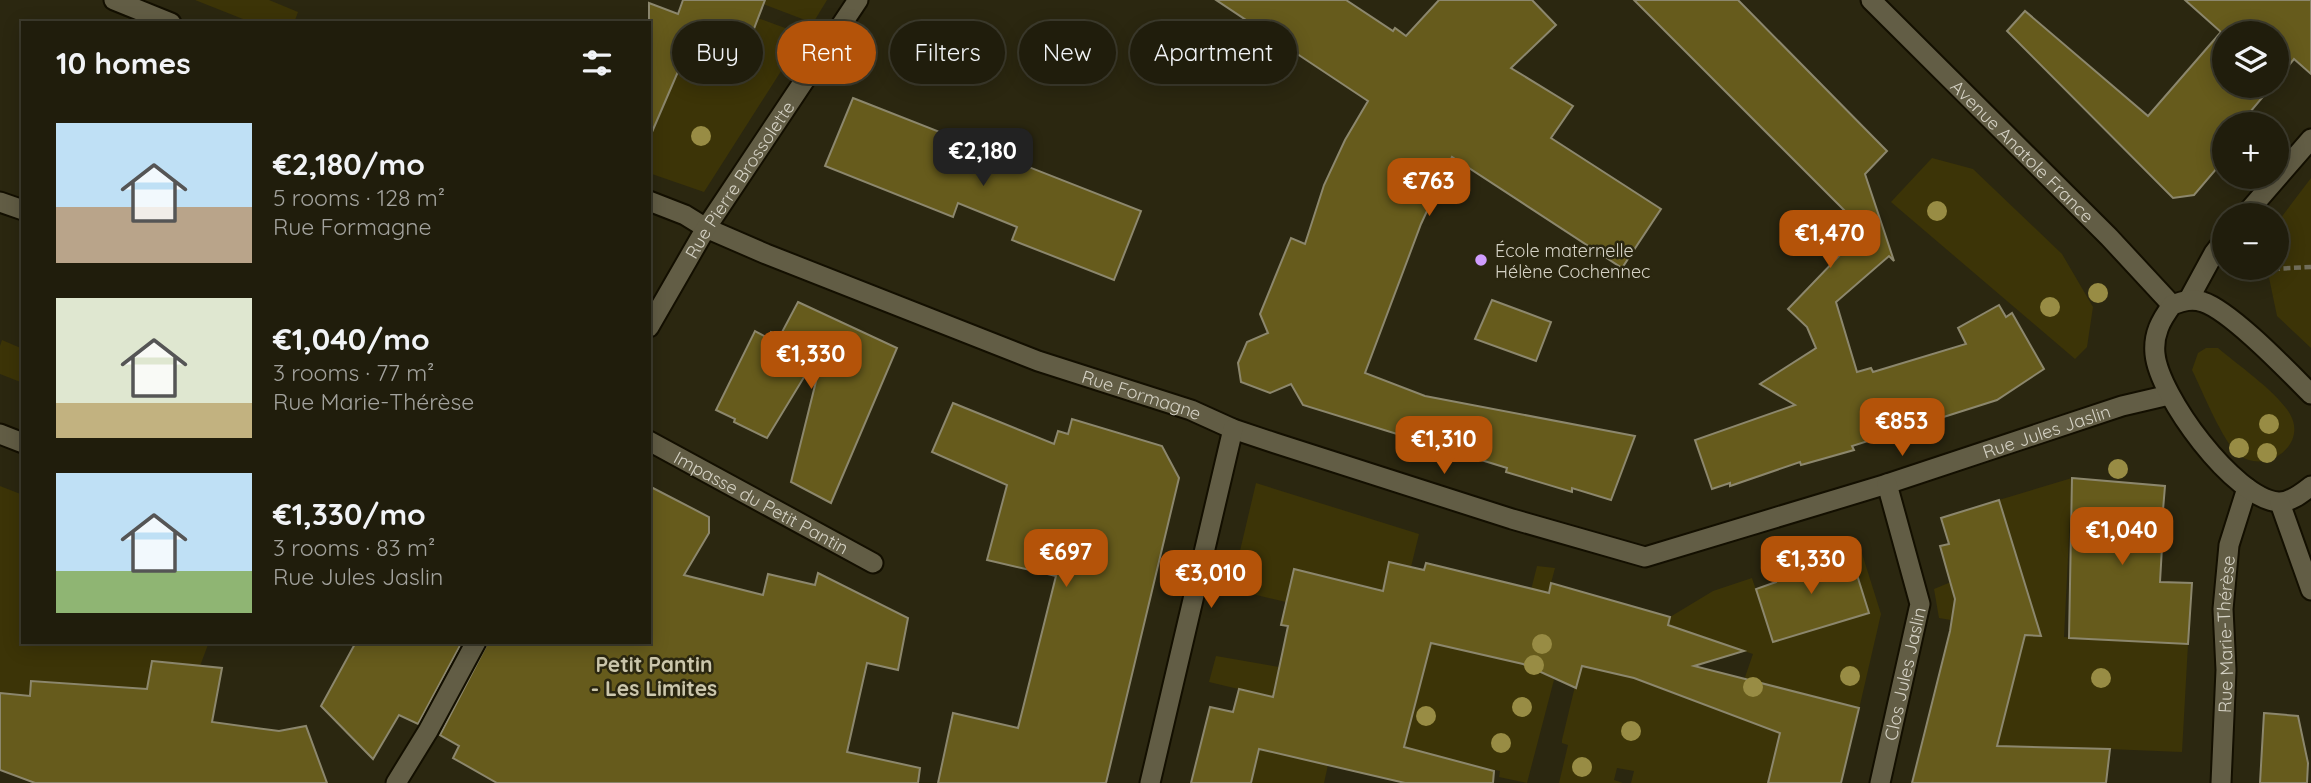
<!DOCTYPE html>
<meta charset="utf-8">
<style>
body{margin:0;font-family:Quicksand,sans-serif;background:#2d2a1a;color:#f1f3f6;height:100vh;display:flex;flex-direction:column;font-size:26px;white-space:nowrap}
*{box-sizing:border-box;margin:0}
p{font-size:23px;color:#a2a29d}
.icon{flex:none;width:38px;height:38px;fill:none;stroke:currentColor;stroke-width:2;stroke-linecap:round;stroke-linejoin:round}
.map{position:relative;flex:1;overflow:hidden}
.side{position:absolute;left:21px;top:21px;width:630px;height:623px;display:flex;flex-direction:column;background:#201d0c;border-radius:0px;box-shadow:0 4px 18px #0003,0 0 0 2px #3d3b2d}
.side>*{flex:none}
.guide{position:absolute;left:672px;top:21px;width:665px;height:63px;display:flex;gap:14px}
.fabs{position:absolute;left:2212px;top:21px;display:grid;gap:14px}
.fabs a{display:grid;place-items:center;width:77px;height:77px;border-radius:50%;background:#201d0c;box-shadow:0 4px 18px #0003,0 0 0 2px #3d3b2d;font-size:35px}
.price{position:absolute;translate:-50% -60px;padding:0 16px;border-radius:14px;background:#b45309;color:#fff;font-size:23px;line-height:46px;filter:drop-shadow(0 2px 4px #0008)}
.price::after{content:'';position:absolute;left:50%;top:42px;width:21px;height:16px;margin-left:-10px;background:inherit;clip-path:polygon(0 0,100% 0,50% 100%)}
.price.selected{background:#222;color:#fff}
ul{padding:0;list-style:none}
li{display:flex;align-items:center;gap:21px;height:175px;padding:0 35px}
li span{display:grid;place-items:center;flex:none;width:196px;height:140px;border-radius:0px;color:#555}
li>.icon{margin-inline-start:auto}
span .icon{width:84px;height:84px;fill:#fffc;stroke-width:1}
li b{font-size:30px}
h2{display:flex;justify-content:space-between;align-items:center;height:84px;padding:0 35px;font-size:30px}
.tag{padding:0 24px;border-radius:32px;background:#201d0c;box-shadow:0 4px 18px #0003,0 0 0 2px #3d3b2d;font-size:24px;line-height:63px}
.tag.selected{background:#b45309;color:#fff}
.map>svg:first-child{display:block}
.green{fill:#3c3407;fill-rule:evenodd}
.building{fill:#665b1c;stroke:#8c876d;stroke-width:2}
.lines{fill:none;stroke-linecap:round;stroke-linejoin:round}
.service-casing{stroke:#130f00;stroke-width:23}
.minor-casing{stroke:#130f00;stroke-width:23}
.tertiary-casing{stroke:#130f00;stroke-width:23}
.path{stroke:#706d5a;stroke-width:4.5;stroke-dasharray:7 3.5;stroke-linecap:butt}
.service{stroke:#625d45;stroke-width:19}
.minor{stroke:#625d45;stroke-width:19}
.tertiary{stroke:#625d45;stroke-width:19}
.tree{fill:#988c44}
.poi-dot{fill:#d09dfe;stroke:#2b2710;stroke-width:2.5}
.labels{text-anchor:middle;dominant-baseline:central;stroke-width:5;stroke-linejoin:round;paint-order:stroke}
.street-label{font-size:18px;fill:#d5d2c5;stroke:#2b2710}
.poi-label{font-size:18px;fill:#d5d2c5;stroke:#2b2710;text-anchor:start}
.quarter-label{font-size:21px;font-weight:bold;fill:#ccc7ac;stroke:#2b2710}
</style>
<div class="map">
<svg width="2311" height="783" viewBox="0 0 2311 783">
<rect width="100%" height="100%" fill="#2b2710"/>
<g class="green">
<path d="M 195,0 L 269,0 L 298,12 L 294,23 L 253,23 Z"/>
<path d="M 765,0 L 827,0 L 813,23 L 763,4 Z"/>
<path d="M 758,18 L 804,35 L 704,192 L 649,173 L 649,140 L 689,46 L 739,65 Z"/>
<path d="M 1932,158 L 1973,169 L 2062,254 L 2093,307 L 2087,347 L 2075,359 L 1891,202 Z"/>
<path d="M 2311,178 L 2311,348 L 2277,316 L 2267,268 L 2277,268 L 2277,223 Z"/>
<path d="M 2,340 L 23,349 L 23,383 L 0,374 L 0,346 Z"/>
<path d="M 2206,348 L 2218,348 C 2238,365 2277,392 2290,414 C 2308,445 2266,475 2239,455 C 2223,443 2202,390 2192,370 L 2198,353 Z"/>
<path d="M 2072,478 L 2064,637 L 2188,644 L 2182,752 L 2059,747 L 2056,783 L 1990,777 L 2013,681 L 1954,665 L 1963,622 L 1939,618 L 1934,589 L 1951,582 L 1999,500 Z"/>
<path d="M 1256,483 L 1419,534 L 1411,567 L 1389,562 L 1383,590 L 1294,569 L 1286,602 L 1231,589 Z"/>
<path d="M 0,486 L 23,495 L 23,642 L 209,642 L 200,666 L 152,661 L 147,690 L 32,681 L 30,696 L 0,693 Z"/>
<path d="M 1859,544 L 1881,614 L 1859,709 L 1847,705 L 1851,740 L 1841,783 L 1631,783 L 1634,771 L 1617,768 L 1614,780 L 1623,783 L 1559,783 L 1568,745 L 1562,743 L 1562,740 L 1584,649 L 1654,683 L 1670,617 L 1713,591 L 1752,578 L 1773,642 L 1869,613 L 1853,560 L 1834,565 L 1830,552 ZM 1683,631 L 1753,654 L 1732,715 L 1662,688 Z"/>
<path d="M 1537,566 L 1555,568 L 1546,602 L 1555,676 L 1527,783 L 1499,777 L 1500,771 L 1467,764 L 1400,764 L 1433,635 L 1461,650 L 1513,662 Z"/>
<path d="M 1216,656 L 1279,667 L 1274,689 L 1283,691 L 1281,699 L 1209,682 Z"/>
<path d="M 1242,744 L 1328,765 L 1324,783 L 1251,783 Z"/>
</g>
<g class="building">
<path d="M 683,0 L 765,0 L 740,65 L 689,46 L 649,139 L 649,3 L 678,14 Z"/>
<path d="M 1216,0 L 1346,0 L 1393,31 L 1395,28 L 1406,36 L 1439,0 L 1532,0 L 1556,25 L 1511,68 L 1573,106 L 1551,138 L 1661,209 L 1622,268 L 1452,157 L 1421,224 L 1365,373 L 1425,396 L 1635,436 L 1611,500 L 1572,488 L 1572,492 L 1506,472 L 1507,468 L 1303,405 L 1291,384 L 1270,393 L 1241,382 L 1238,363 L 1247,342 L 1268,333 L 1260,314 L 1291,238 L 1305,244 L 1324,185 L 1345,140 L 1368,101 Z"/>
<path d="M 1634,0 L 1738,0 L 1887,151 L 1865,174 L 1894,261 L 1889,256 L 1836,302 L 1857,372 L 1871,368 L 1873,372 L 1966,344 L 1958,328 L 1999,305 L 2006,317 L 2012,313 L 2044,369 L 1997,400 L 1852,446 L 1854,450 L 1801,465 L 1800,462 L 1730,486 L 1730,483 L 1712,489 L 1695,440 L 1795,405 L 1760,384 L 1816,348 L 1807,327 L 1788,309 L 1864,230 Z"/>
<path d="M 2185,0 L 2311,0 L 2311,74 L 2294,59 L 2277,80 L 2277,33 L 2224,33 L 2224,86 L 2272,86 L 2240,124 L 2224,124 L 2224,160 L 2194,195 L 2173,198 L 2007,31 L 2025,11 L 2148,116 L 2221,32 Z"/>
<path d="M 853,98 L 1141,211 L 1114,280 L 1012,240 L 1017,227 L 958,203 L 953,217 L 825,166 Z"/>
<path d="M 1492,300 L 1551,322 L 1536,361 L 1475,339 Z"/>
<path d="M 798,302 L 897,348 L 831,503 L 791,482 L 826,341 L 767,438 L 734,422 L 735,419 L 716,410 L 755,331 L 768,338 L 771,332 L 780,336 Z"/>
<path d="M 953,403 L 1054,444 L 1058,431 L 1068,434 L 1072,419 L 1162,446 L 1179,478 L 1106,783 L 938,783 L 953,713 L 1018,728 L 1056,576 L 987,560 L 1007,485 L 932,452 Z"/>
<path d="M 2072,478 L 2165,486 L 2160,546 L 2162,547 L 2160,582 L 2192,583 L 2188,644 L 2069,638 Z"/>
<path d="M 649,486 L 709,517 L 709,533 L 684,575 L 763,595 L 768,574 L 815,585 L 818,573 L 908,618 L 898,670 L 867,663 L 847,752 L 920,768 L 918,783 L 497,783 L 453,758 L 459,746 L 440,735 L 488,642 L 649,642 Z"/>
<path d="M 1999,500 L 2041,636 L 2025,635 L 1997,746 L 2110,749 L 2106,783 L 1912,783 L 1950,631 L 1955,599 L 1940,546 L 1949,544 L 1941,518 Z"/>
<path d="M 1830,552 L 1834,565 L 1852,559 L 1869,613 L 1773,642 L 1756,589 L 1776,582 L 1773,569 Z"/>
<path d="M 1389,562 L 1424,570 L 1426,563 L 1549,593 L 1551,583 L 1670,617 L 1668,625 L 1744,651 L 1694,666 L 1859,708 L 1841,783 L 1768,783 L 1780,733 L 1634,678 L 1582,666 L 1576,688 L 1523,664 L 1431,643 L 1404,747 L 1494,771 L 1493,783 L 1405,783 L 1259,749 L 1251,783 L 1191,783 L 1210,707 L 1233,712 L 1239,689 L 1273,697 L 1288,626 L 1281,625 L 1294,569 L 1383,591 Z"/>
<path d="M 356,642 L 462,642 L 418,724 L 399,715 L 373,759 L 321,706 Z"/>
<path d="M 152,661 L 222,668 L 212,722 L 279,731 L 306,726 L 327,783 L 35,783 L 0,770 L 0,693 L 30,696 L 31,681 L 147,689 Z"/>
<path d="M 2264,713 L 2298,716 L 2308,763 L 2307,783 L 2260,783 Z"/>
</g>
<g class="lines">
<g class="service-casing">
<g id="service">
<path d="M 0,202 L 23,210"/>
<path d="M 0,434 L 23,443"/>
</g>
</g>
<g class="minor-casing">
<g id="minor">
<path d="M 114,0 L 171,23"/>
<path id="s1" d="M 649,201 L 685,215 L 706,228 L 766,254 L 1038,361 L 1191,410 L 1233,429 L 1275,443 L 1512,519 L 1645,557 L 1887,484 L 2122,406 L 2169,395"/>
<path d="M 2245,215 L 2311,139"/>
<path d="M 2189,299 L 2214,253 L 2224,240"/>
<path id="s2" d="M 649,327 L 706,228 L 858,0"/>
<path id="s3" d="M 649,441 L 873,563"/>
<path d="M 396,783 L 428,731 L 476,642"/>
<path d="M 1150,783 L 1233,429"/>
<path id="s4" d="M 1880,783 L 1920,604 L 1887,484"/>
<path id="s5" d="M 2221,783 L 2226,670 L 2223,609 L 2229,545 L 2247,488"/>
</g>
</g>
<g class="tertiary-casing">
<g id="tertiary">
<path id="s6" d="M 1871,0 L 2109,237 L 2172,305"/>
<path d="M 2311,394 C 2289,372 2231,311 2203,302 C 2192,298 2183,301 2172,305 C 2161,320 2153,334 2155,354 C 2159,396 2234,498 2278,502 C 2290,503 2302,493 2311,486"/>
<path d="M 2280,503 L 2311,590"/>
</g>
</g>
<path class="path" d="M 2252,270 L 2311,267"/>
<use href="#service" class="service"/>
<use href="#minor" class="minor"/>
<use href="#tertiary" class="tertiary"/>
</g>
<g class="tree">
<circle cx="701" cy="136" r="10"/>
<circle cx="1937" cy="211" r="10"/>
<circle cx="2098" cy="293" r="10"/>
<circle cx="2050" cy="307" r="10"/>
<circle cx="2269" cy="424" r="10"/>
<circle cx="2239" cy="448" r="10"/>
<circle cx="2267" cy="453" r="10"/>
<circle cx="2118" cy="469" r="10"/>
<circle cx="1251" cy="574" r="10"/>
<circle cx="1542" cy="644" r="10"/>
<circle cx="1534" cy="665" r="10"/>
<circle cx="1850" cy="676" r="10"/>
<circle cx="2101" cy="678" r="10"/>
<circle cx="1753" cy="687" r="10"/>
<circle cx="1522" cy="707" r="10"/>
<circle cx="1426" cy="716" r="10"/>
<circle cx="1631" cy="731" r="10"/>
<circle cx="1501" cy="743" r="10"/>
<circle cx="1582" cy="767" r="10"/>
</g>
<circle class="poi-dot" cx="1481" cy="260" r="7"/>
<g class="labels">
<g class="street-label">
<text stroke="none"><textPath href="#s6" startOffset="214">Avenue Anatole France</textPath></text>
<text stroke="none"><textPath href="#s2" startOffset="173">Rue Pierre Brossolette</textPath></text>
<text stroke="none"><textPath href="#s1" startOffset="530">Rue Formagne</textPath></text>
<text stroke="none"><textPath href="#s1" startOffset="1480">Rue Jules Jaslin</textPath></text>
<text stroke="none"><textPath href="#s3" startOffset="128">Impasse du Petit Pantin</textPath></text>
<text stroke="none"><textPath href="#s5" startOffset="149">Rue Marie-Thérèse</textPath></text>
<text stroke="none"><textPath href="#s4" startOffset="112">Clos Jules Jaslin</textPath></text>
</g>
<g class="poi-label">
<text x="1495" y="250">École maternelle<tspan x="1495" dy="21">Hélène Cochennec</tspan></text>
</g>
<g class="quarter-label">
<text x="654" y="664">Petit Pantin<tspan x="654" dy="24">- Les Limites</tspan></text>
</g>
</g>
</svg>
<div class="fabs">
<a><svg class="icon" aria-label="layers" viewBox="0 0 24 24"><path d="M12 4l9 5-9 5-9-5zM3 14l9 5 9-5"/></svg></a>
<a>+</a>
<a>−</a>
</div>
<b class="price selected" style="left:983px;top:188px">€2,180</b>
<b class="price" style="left:1429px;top:218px">€763</b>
<b class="price" style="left:1830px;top:270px">€1,470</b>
<b class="price" style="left:811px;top:391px">€1,330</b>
<b class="price" style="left:1902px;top:458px">€853</b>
<b class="price" style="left:1444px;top:476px">€1,310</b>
<b class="price" style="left:2122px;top:567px">€1,040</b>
<b class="price" style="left:1066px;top:589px">€697</b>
<b class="price" style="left:1811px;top:596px">€1,330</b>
<b class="price" style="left:1211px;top:610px">€3,010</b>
<div class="guide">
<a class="tag">Buy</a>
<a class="tag selected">Rent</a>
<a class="tag">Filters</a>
<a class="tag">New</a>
<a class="tag">Apartment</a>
</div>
<section class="side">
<h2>10 homes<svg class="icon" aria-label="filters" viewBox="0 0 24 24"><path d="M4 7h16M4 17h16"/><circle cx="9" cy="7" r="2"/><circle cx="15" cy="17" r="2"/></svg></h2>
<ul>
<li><span style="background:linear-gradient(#bfe0f5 60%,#b9a48a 0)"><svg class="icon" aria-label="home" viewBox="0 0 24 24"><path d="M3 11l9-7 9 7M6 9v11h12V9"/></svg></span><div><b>€2,180/mo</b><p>5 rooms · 128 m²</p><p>Rue Formagne</p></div></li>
<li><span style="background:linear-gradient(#dfe7d0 75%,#c2b280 0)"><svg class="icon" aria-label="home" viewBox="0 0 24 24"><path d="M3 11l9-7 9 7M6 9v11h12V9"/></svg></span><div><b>€1,040/mo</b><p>3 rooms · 77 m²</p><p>Rue Marie-Thérèse</p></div></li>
<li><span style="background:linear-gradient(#bfe0f5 70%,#8fb573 0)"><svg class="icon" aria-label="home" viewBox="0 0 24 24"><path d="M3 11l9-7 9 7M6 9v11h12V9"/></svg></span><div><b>€1,330/mo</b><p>3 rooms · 83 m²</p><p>Rue Jules Jaslin</p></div></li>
</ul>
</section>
</div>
